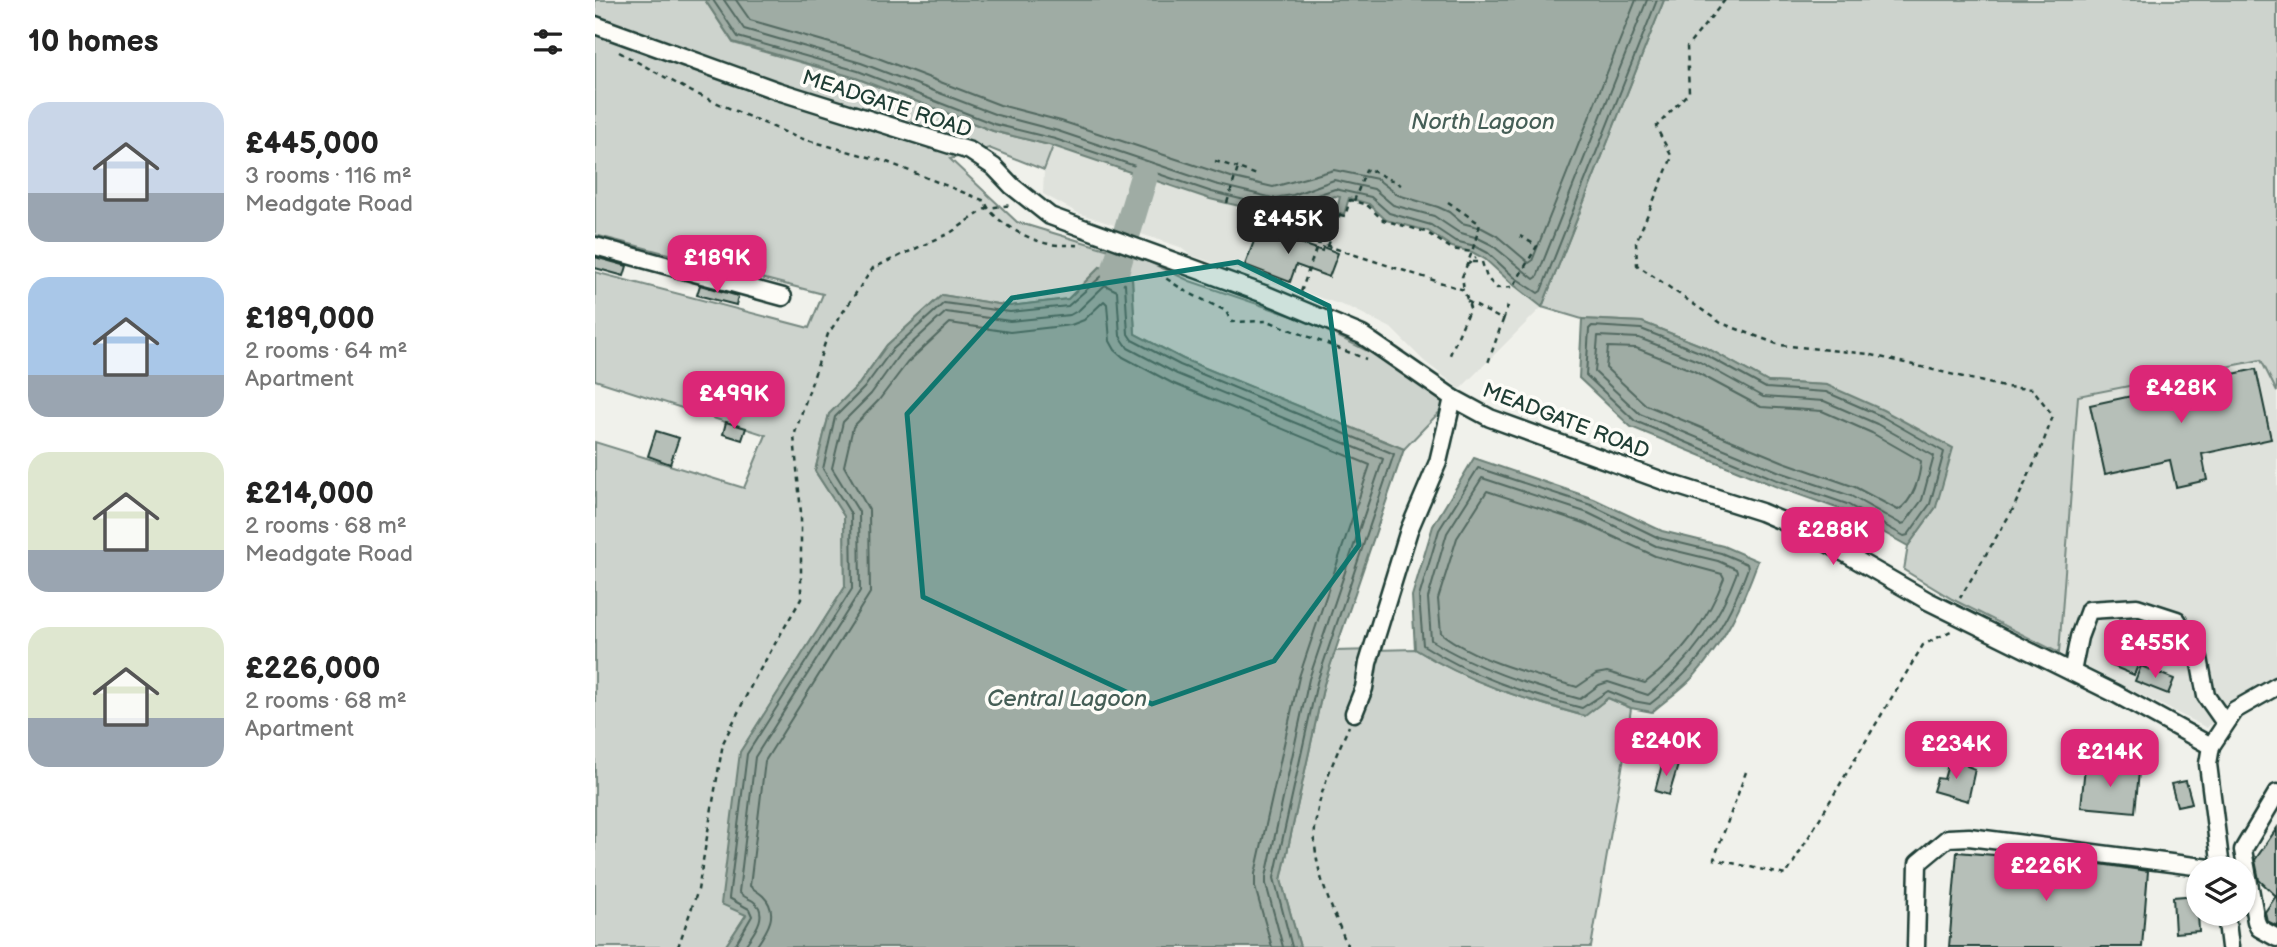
<!DOCTYPE html>
<meta charset="utf-8">
<style>
body{margin:0;font-family:"Balsamiq Sans",sans-serif;background:#f6f6f6;color:#222;height:100vh;display:flex;flex-direction:column;font-size:26px;white-space:nowrap}
*{box-sizing:border-box;margin:0}
p{font-size:23px;color:#767676}
.icon{flex:none;width:38px;height:38px;fill:none;stroke:currentColor;stroke-width:2;stroke-linecap:round;stroke-linejoin:round}
.map{position:relative;flex:1;overflow:hidden}
.side{display:flex;flex-direction:column;background:#fff;width:595px}
.side>*{flex:none}
.fabs{position:absolute;left:1591px;top:856px;display:grid;gap:14px}
.fabs a{display:grid;place-items:center;width:70px;height:70px;border-radius:50%;background:#fff;box-shadow:0 2px 5px #0004;font-size:35px}
.price{position:absolute;translate:-50% -60px;padding:0 16px;border-radius:14px;background:#db2777;color:#fff;font-size:23px;line-height:46px;filter:drop-shadow(0 2px 4px #0008)}
.price::after{content:'';position:absolute;left:50%;top:42px;width:21px;height:16px;margin-left:-10px;background:inherit;clip-path:polygon(0 0,100% 0,50% 100%)}
.price.selected{background:#222;color:#fff}
ul{padding:0;list-style:none}
li{display:flex;align-items:center;gap:21px;height:175px;padding:0 28px}
li span{display:grid;place-items:center;flex:none;width:196px;height:140px;border-radius:21px;color:#555}
li>.icon{margin-inline-start:auto}
span .icon{width:84px;height:84px;fill:#fffc;stroke-width:1}
li b{font-size:30px}
h2{display:flex;justify-content:space-between;align-items:center;height:84px;padding:0 28px;font-size:30px}
main{display:flex;flex:1;min-height:0}
.map>svg:first-child{display:block}
.built{fill:#dfe2dc}
.green{fill:#cdd3cd;stroke:#768880;stroke-width:2}
.water{fill:#9faca4;stroke:#6c8077;stroke-width:2}
.lines{fill:none;stroke-linecap:round;stroke-linejoin:round}
.shore{stroke:#526961;stroke-width:2}
.river{stroke:#9faca4;stroke-width:28}
.building{fill:#b6bfb8;stroke:#1f3d34;stroke-width:2}
.minor-casing{stroke:#1f3d34;stroke-width:21}
.path{stroke:#1f3d34;stroke-width:2.5;stroke-dasharray:5 5;stroke-linecap:butt}
.minor{stroke:#fdfcf7;stroke-width:16}
.marked{fill:#0f766e;fill-opacity:0.2;stroke:#0f766e;stroke-width:5;stroke-linejoin:round}
.labels{text-anchor:middle;dominant-baseline:central;stroke-width:7;stroke-linejoin:round;paint-order:stroke}
.street-label{font-size:21px;fill:#1f3d34;stroke:#fdfcf7}
.water-label{font-size:23px;font-style:italic;fill:#455e56;stroke:#fdfcf7}
</style>
<main>
<section class="side">
<h2>10 homes<svg class="icon" aria-label="filters" viewBox="0 0 24 24"><path d="M4 7h16M4 17h16"/><circle cx="9" cy="7" r="2"/><circle cx="15" cy="17" r="2"/></svg></h2>
<ul>
<li><span style="background:linear-gradient(#c9d6e8 65%,#9aa5b1 0)"><svg class="icon" aria-label="home" viewBox="0 0 24 24"><path d="M3 11l9-7 9 7M6 9v11h12V9"/></svg></span><div><b>£445,000</b><p>3 rooms · 116 m²</p><p>Meadgate Road</p></div></li>
<li><span style="background:linear-gradient(#a9c7e8 70%,#9aa5b1 0)"><svg class="icon" aria-label="home" viewBox="0 0 24 24"><path d="M3 11l9-7 9 7M6 9v11h12V9"/></svg></span><div><b>£189,000</b><p>2 rooms · 64 m²</p><p>Apartment</p></div></li>
<li><span style="background:linear-gradient(#dfe7d0 70%,#9aa5b1 0)"><svg class="icon" aria-label="home" viewBox="0 0 24 24"><path d="M3 11l9-7 9 7M6 9v11h12V9"/></svg></span><div><b>£214,000</b><p>2 rooms · 68 m²</p><p>Meadgate Road</p></div></li>
<li><span style="background:linear-gradient(#dfe7d0 65%,#9aa5b1 0)"><svg class="icon" aria-label="home" viewBox="0 0 24 24"><path d="M3 11l9-7 9 7M6 9v11h12V9"/></svg></span><div><b>£226,000</b><p>2 rooms · 68 m²</p><p>Apartment</p></div></li>
</ul>
</section>
<div class="map">
<svg width="1682" height="947" viewBox="0 0 1682 947">
<rect width="100%" height="100%" fill="#f0f1eb"/>
<filter id="ink" filterUnits="userSpaceOnUse"><feTurbulence type="fractalNoise" baseFrequency=".0143" numOctaves="2"/><feDisplacementMap in="SourceGraphic" scale="14" xChannelSelector="R" yChannelSelector="G"/><feConvolveMatrix kernelMatrix="1 2 1 2 8 2 1 2 1" color-interpolation-filters="sRGB"/></filter>
<g filter="url(#ink)">
<g class="built">
<path d="M 458,146 L 615,199 L 678,214 L 740,196 L 745,197 L 749,214 L 754,198 L 774,204 L 786,216 L 833,231 L 857,247 L 877,252 L 890,259 L 915,282 L 947,307 L 865,389 L 829,361 L 796,328 L 756,308 L 595,255 L 585,247 L 483,213 L 448,194 L 449,170 Z"/>
<path d="M 1667,360 L 1682,392 L 1682,674 L 1634,702 L 1612,728 L 1464,653 L 1483,396 Z"/>
</g>
<g class="green">
<path d="M 0,0 L 110,0 L 138,43 L 261,78 L 398,131 L 458,146 L 449,170 L 394,148 L 355,159 L 422,222 L 554,262 L 595,281 L 712,321 L 813,371 L 858,398 L 809,449 L 588,359 L 540,334 L 537,279 L 505,267 L 473,299 L 415,306 L 347,295 L 292,345 L 264,384 L 234,414 L 220,471 L 249,516 L 250,587 L 145,752 L 151,915 L 130,947 L 0,947 L 0,442 L 149,488 L 171,435 L 0,380 L 0,272 L 214,328 L 228,294 L 0,235 Z"/>
<path d="M 1069,0 L 1682,0 L 1682,392 L 1666,360 L 1483,396 L 1464,653 L 1357,599 L 1309,570 L 1313,546 L 1341,507 L 1232,385 L 1173,382 L 1110,347 L 1047,322 L 987,319 L 947,307 Z"/>
<path d="M 820,649 C 875,683 928,699 989,716 L 1013,698 L 1036,708 L 1030,751 L 996,947 L 705,947 L 686,880 L 729,684 L 740,651 Z"/>
</g>
<g class="water">
<path d="M 110,0 L 1069,0 L 947,307 L 915,282 L 890,259 L 877,252 L 857,247 L 833,231 L 791,220 L 774,204 L 754,198 L 749,214 L 741,212 L 745,197 L 740,196 L 708,207 L 710,216 L 700,220 L 697,210 L 678,214 L 615,199 L 458,146 L 398,131 L 261,78 L 138,42 Z"/>
<path d="M 505,267 L 537,278 L 540,334 L 588,359 L 809,449 L 729,684 L 686,880 L 705,947 L 130,947 L 151,915 L 126,904 L 145,752 L 250,587 L 249,516 L 220,471 L 234,414 L 264,384 L 292,345 L 347,295 L 415,306 L 473,299 Z"/>
<path d="M 987,319 L 1047,322 L 1110,347 L 1173,382 L 1232,385 L 1288,410 L 1358,448 L 1341,507 L 1313,546 L 1250,511 L 1180,486 L 1036,427 L 984,378 Z"/>
<path d="M 879,458 L 999,499 L 1067,531 L 1128,546 L 1163,561 C 1147,605 1131,640 1099,676 C 1087,689 1071,700 1057,712 L 1036,708 L 1013,698 L 990,716 C 928,699 875,683 820,649 L 817,596 L 838,526 Z"/>
</g>
<g class="lines">
<g class="shore">
<path d="M 118,0 L 143,37 L 263,71 L 399,124 L 460,139 L 617,192 L 678,207 L 701,204 L 707,200 L 740,189 L 776,197 L 794,213 L 836,225 L 860,241 L 880,246 L 893,253 L 919,277 L 943,293 L 946,291 L 1062,0"/>
<path d="M 129,0 L 149,29 L 266,63 L 402,115 L 463,131 L 620,184 L 678,198 L 698,195 L 739,180 L 779,189 L 798,205 L 839,216 L 863,232 L 883,238 L 897,245 L 939,279 L 942,277 L 1052,0"/>
<path d="M 141,0 L 155,20 L 270,53 L 405,105 L 466,121 L 639,178 L 678,187 L 739,170 L 782,179 L 803,195 L 843,207 L 854,212 L 867,223 L 887,228 L 902,236 L 934,263 L 937,261 L 1041,0"/>
<path d="M 997,326 L 1046,329 L 1107,353 L 1171,388 L 1231,392 L 1286,416 L 1349,452 L 1335,504 L 1313,535 L 1309,536 L 1252,504 L 1182,480 L 1040,421 L 991,375 L 994,329 Z"/>
<path d="M 1003,336 L 1044,338 L 1103,361 L 1168,397 L 1229,401 L 1282,424 L 1339,456 L 1327,500 L 1310,523 L 1306,524 L 1256,496 L 1185,472 L 1045,414 L 1000,372 Z"/>
<path d="M 1013,347 L 1041,348 L 1099,371 L 1166,407 L 1227,411 L 1277,433 L 1326,461 C 1325,477 1318,502 1303,510 L 1260,487 L 1189,462 L 1051,405 L 1011,368 Z"/>
<path d="M 883,468 L 996,505 L 1064,538 L 1126,553 L 1152,564 L 1153,568 C 1132,626 1105,666 1055,704 L 1038,701 L 1013,691 L 987,708 C 931,694 876,676 828,645 L 824,597 L 844,530 Z"/>
<path d="M 887,478 L 993,513 L 1061,546 L 1123,561 L 1141,569 L 1142,572 C 1124,622 1095,662 1053,695 L 1013,682 L 1004,685 L 985,699 C 934,685 881,669 836,640 L 833,598 L 852,533 Z"/>
<path d="M 892,491 L 989,523 L 1060,556 L 1127,574 L 1129,578 C 1114,619 1085,657 1050,683 L 1012,672 L 1001,674 L 982,687 C 939,675 881,661 846,633 L 843,599 L 862,538 Z"/>
<path d="M 139,947 L 157,916 L 154,909 L 134,898 L 152,754 L 257,589 L 256,514 L 228,469 L 240,417 L 269,388 L 297,350 L 349,303 L 415,312 L 473,306 L 508,275 L 530,284 L 533,334 L 537,340 L 585,365 L 799,454 L 722,682 L 679,878 L 697,947"/>
<path d="M 149,947 C 157,935 176,914 158,901 C 153,898 148,897 144,892 L 160,757 L 265,591 L 264,512 L 237,468 L 248,422 L 276,394 L 304,355 L 351,312 L 415,321 L 475,315 L 484,310 L 510,285 L 522,291 L 525,336 L 533,348 L 582,374 L 788,459 L 714,679 L 671,877 L 671,884 L 688,947"/>
<path d="M 161,947 C 172,931 185,913 168,896 C 164,892 159,890 155,886 L 170,761 L 275,593 L 274,510 L 249,466 L 258,427 L 284,400 L 312,363 L 355,323 L 415,332 L 476,325 L 489,320 L 509,301 L 512,304 L 515,341 L 520,350 L 528,357 L 577,383 L 775,465 L 704,677 L 660,874 L 660,887 L 677,947"/>
</g>
<path class="river" d="M 520,272 L 549,176"/>
</g>
<g class="building">
<path d="M 664,228 L 727,251 L 728,247 L 743,253 L 734,277 L 701,265 L 695,282 L 650,265 Z"/>
<path d="M 0,257 L 32,266 L 29,276 L 0,268 Z"/>
<path d="M 105,285 L 143,296 L 141,305 L 102,295 Z"/>
<path d="M 1661,369 L 1676,439 L 1607,454 L 1612,480 L 1581,487 L 1575,460 L 1510,474 L 1495,405 Z"/>
<path d="M 131,422 L 151,428 L 147,440 L 128,434 Z"/>
<path d="M 61,431 L 84,438 L 75,464 L 53,456 Z"/>
<path d="M 1524,646 L 1547,656 L 1539,675 L 1515,665 Z"/>
<path d="M 1546,666 L 1579,679 L 1573,694 L 1540,681 Z"/>
<path d="M 1369,757 L 1372,766 L 1380,769 L 1373,801 L 1338,791 L 1342,778 L 1349,779 L 1354,761 L 1362,764 Z"/>
<path d="M 1068,761 L 1083,765 L 1074,795 L 1060,791 Z"/>
<path d="M 1490,766 L 1544,772 L 1540,812 L 1486,807 Z"/>
<path d="M 1591,781 L 1597,803 L 1582,806 L 1576,784 Z"/>
<path d="M 1682,828 L 1682,926 L 1672,921 L 1670,912 L 1681,896 L 1664,880 L 1660,860 Z"/>
<path d="M 1362,852 L 1498,863 L 1553,871 L 1547,947 L 1354,947 Z"/>
<path d="M 1602,895 L 1604,931 L 1580,933 L 1578,897 Z"/>
</g>
<g class="lines">
<g class="minor-casing">
<g id="minor">
<path d="M 0,25 L 183,91 L 375,151 L 399,167 L 417,186 L 455,216 L 669,294 L 767,335 L 858,398 L 895,418 L 1071,482 L 1166,512 L 1213,532 L 1333,601 L 1521,694 L 1616,746"/>
<path d="M 0,246 L 188,297"/>
<path d="M 1477,672 L 1484,637 L 1494,610 L 1542,607 L 1582,620 L 1604,658 L 1611,696 L 1630,723"/>
<path d="M 759,713 L 769,688 L 773,663 L 814,530 L 843,462 L 858,398"/>
<path d="M 1682,793 L 1648,850 L 1661,921 L 1664,928 L 1682,938"/>
<path d="M 1626,868 L 1613,764 L 1616,746 L 1640,710 L 1682,686"/>
<path d="M 1631,914 L 1635,947"/>
<path d="M 1321,947 L 1323,863 L 1353,838 L 1374,837 L 1615,868"/>
</g>
</g>
<g class="path">
<path d="M 1130,0 L 1092,47 L 1094,92 L 1061,127 L 1077,157 L 1041,242 L 1042,265 L 1126,323 L 1185,345 L 1273,354 L 1409,387 L 1438,389 L 1458,416 L 1445,451 L 1418,509 L 1365,598"/>
<path d="M 24,52 L 97,92 L 201,137 L 292,162 L 390,201 C 396,221 434,240 454,244 C 465,246 477,244 488,246"/>
<path d="M 620,161 L 643,168"/>
<path d="M 759,201 L 772,168 L 806,185"/>
<path d="M 853,202 L 885,224 L 877,252 L 867,277 L 869,290"/>
<path d="M 632,203 L 643,168 L 662,175"/>
<path d="M 745,215 L 750,216 L 755,200 L 772,205 L 788,220 L 831,232 L 857,249 L 877,252"/>
<path d="M 705,218 L 711,234 L 723,243"/>
<path d="M 733,246 L 745,213"/>
<path d="M 877,262 L 887,262 L 892,278 L 902,288 L 918,287 L 942,246 L 925,236"/>
<path d="M 872,265 L 881,258"/>
<path d="M 563,273 L 590,291 L 631,311 L 636,322 L 673,321 L 771,359"/>
<path d="M 706,292 L 723,243 L 869,290 L 875,308 L 854,357"/>
<path d="M 872,301 L 908,320 L 893,363"/>
<path d="M 908,320 L 914,303"/>
<path d="M 1151,772 L 1119,859 L 1191,875 L 1328,645 L 1356,631"/>
<path d="M 83,947 L 103,890 L 128,743 L 159,680 L 206,599 L 206,513 L 199,436 L 233,334 L 278,268 L 355,233 L 392,208 L 417,205"/>
<path d="M 753,947 C 738,910 717,869 720,828 C 723,793 740,758 754,726"/>
</g>
<use href="#minor" class="minor"/>
</g>
</g>
<path class="marked" d="M 643,262 L 734,306 L 764,545 L 679,661 L 557,704 L 328,597 L 312,414 L 417,298 Z"/>
<g class="labels">
<g class="street-label">
<text transform="translate(292 104) rotate(18)">MEADGATE ROAD</text>
<text transform="translate(971 421) rotate(21)">MEADGATE ROAD</text>
</g>
<g class="water-label">
<text x="888" y="122">North Lagoon</text>
<text x="472" y="699">Central Lagoon</text>
</g>
</g>
</svg>
<div class="fabs">
<a><svg class="icon" aria-label="layers" viewBox="0 0 24 24"><path d="M12 4l9 5-9 5-9-5zM3 14l9 5 9-5"/></svg></a>
</div>
<b class="price selected" style="left:693px;top:256px">£445K</b>
<b class="price" style="left:122px;top:295px">£189K</b>
<b class="price" style="left:1586px;top:425px">£428K</b>
<b class="price" style="left:139px;top:431px">£499K</b>
<b class="price" style="left:1238px;top:567px">£288K</b>
<b class="price" style="left:1560px;top:680px">£455K</b>
<b class="price" style="left:1071px;top:778px">£240K</b>
<b class="price" style="left:1361px;top:781px">£234K</b>
<b class="price" style="left:1515px;top:789px">£214K</b>
<b class="price" style="left:1451px;top:903px">£226K</b>
</div>
</main>
